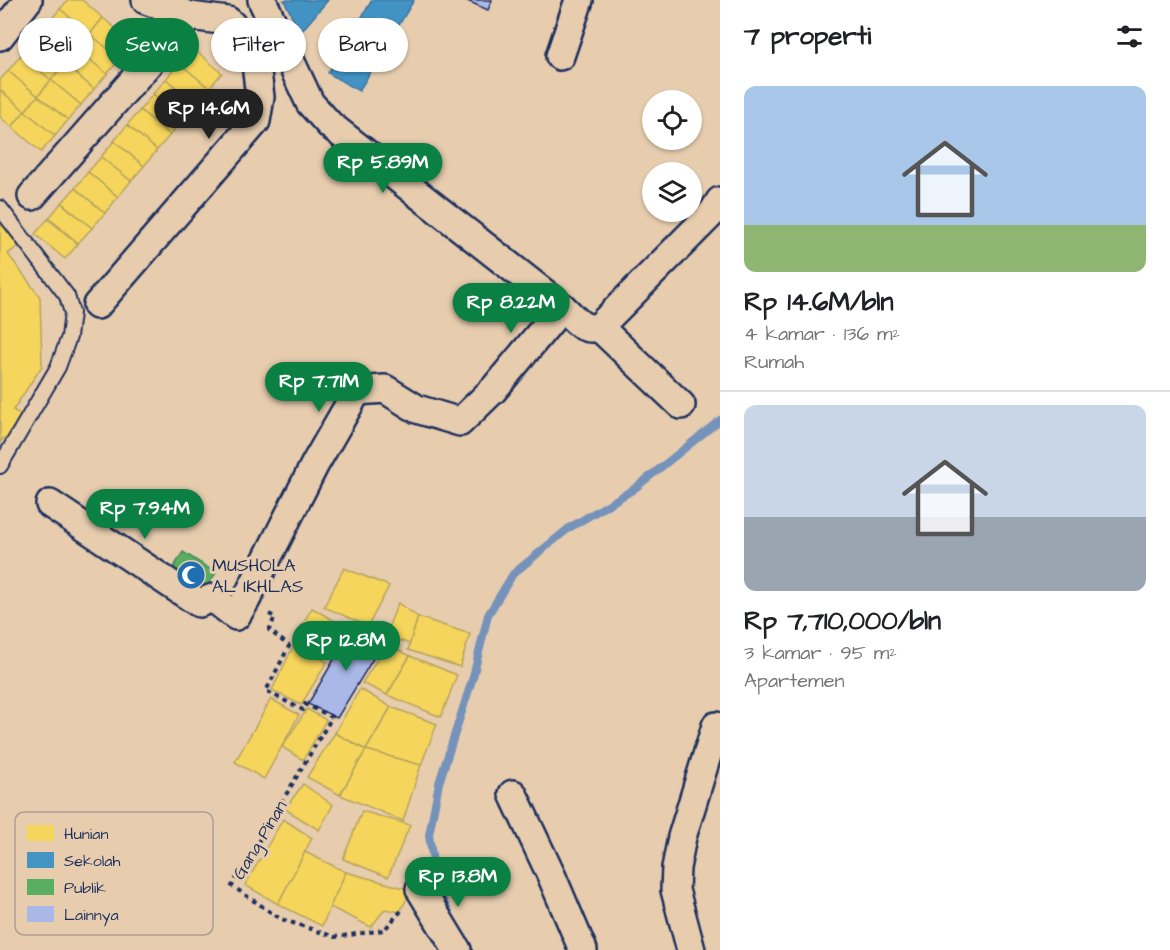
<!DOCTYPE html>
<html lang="id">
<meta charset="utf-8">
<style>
body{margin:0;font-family:"Architects Daughter",sans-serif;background:#f2f2f2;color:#202124;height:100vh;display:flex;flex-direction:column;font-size:22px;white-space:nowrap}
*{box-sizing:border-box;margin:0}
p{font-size:20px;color:#757577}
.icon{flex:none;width:33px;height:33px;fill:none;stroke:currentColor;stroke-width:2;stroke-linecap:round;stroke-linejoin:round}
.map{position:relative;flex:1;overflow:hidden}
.drawer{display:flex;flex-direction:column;background:#fff;width:450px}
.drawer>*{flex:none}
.hud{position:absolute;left:18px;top:18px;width:570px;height:54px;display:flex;gap:12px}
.buttons{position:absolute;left:642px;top:90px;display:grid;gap:12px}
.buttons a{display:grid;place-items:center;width:60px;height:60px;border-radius:50%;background:#fff;box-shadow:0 2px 4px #0004;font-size:30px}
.price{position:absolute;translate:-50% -51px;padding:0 14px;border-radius:21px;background:#0b8043;color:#fff;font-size:20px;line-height:39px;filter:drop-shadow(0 2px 3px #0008)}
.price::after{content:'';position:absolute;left:50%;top:36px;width:18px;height:14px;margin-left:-9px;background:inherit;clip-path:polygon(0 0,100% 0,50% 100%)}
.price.on{background:#222;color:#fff}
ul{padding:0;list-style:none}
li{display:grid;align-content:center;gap:12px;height:318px;padding:0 24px}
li+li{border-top:2px solid #e0e0e0}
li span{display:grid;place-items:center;height:186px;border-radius:12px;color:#555}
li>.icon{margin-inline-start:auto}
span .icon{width:108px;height:108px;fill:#fffc;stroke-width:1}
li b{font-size:26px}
h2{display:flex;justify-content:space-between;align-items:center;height:72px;padding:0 24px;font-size:26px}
.chip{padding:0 21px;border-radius:27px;background:#fff;box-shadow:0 2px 4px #0004;font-size:21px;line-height:54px}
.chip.on{background:#0b8043;color:#fff}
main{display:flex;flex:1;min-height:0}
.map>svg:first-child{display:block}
.homes{fill:#f6d55c;stroke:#b4a35d;stroke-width:1.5}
.schools{fill:#4393c3;stroke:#3775a5;stroke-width:1.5}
.public{fill:#5aae61;stroke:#478860;stroke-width:1.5}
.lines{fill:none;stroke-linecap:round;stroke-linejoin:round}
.stream{stroke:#7492bb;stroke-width:8}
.building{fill:#aab8e8;stroke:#1b2f5e;stroke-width:1.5}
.service-casing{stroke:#1b2f5e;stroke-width:18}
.minor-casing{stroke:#1b2f5e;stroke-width:32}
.path{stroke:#1b2f5e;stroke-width:4;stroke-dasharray:4.5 4.5;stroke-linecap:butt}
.service{stroke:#e7cdae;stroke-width:14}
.minor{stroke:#e7cdae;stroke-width:27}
.labels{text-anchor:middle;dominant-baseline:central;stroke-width:6;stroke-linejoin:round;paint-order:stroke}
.poi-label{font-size:18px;fill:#1b2f5e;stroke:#e7cdae;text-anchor:start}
.street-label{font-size:18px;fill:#1b2f5e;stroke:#e7cdae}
.key{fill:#e7cdae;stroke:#aa9e96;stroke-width:1.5}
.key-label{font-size:16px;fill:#1b2f5e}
</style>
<main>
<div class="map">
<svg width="720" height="950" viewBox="0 0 720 950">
<rect width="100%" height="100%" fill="#e7cdae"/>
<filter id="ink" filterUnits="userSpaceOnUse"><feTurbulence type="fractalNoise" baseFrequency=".0167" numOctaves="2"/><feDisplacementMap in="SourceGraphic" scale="12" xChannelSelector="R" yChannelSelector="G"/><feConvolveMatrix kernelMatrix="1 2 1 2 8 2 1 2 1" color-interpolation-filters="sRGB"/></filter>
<g filter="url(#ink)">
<g class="homes">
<path d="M 68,0 L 82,0 L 103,18 L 90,34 L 60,9 Z"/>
<path d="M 60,9 L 90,34 L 77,49 L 47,24 Z"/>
<path d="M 103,18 L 133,43 L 120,59 L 90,34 Z"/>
<path d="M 47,24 L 77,49 L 64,64 L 34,40 Z"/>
<path d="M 90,34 L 120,59 L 107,74 L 77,49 Z"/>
<path d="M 34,40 L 64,64 L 51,80 L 21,55 Z"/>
<path d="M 193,48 L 222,73 L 209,88 L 179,63 Z"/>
<path d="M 77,49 L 107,74 L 94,89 L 64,64 Z"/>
<path d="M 21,55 L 51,80 L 38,96 L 8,71 Z"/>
<path d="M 179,63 L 209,88 L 196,104 L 166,79 Z"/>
<path d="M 64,64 L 94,89 L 81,105 L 51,80 Z"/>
<path d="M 8,71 L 38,96 L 25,111 L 0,90 L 0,80 Z"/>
<path d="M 166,79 L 196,104 L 183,119 L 153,94 Z"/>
<path d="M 51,80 L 81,105 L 68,120 L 38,96 Z"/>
<path d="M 0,90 L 25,111 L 12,127 L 0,117 Z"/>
<path d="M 153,94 L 183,119 L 170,135 L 140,110 Z"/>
<path d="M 38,96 L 68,120 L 55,136 L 25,111 Z"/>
<path d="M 140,110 L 170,135 L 157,150 L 127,125 Z"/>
<path d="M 25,111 L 55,136 L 41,152 L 12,127 Z"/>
<path d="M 127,125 L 157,150 L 144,166 L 114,141 Z"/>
<path d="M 114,141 L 144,166 L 131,181 L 101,157 Z"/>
<path d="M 101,157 L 131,181 L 118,197 L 88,172 Z"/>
<path d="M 88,172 L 118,197 L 105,213 L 75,188 Z"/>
<path d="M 75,188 L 105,213 L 92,228 L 62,203 Z"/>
<path d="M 61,203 L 92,228 L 78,243 L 49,218 Z"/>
<path d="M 48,219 L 78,244 L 65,259 L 35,234 Z"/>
<path d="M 5,223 L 21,244 L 8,254 L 40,297 L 42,366 L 13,410 L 28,419 L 11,444 L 3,438 L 0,443 L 0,227 Z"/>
<path d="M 344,568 L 389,586 L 368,626 L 324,607 Z"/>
<path d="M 398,603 L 418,617 L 410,644 L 385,635 Z"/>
<path d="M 312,608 L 347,628 L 330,658 L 295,638 Z"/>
<path d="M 418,617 L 470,634 L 460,667 L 408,650 Z"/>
<path d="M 295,643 L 327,662 L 301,705 L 272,690 Z"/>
<path d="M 387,644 L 410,656 L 387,695 L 362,683 Z"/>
<path d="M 410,656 L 457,675 L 441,717 L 387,695 Z"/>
<path d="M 360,689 L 391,707 L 366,750 L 335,733 Z"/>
<path d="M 271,699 L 299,715 L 264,779 L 235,762 Z"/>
<path d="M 391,707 L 437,724 L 421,765 L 366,750 Z"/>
<path d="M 307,709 L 326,720 L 303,760 L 282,747 Z"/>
<path d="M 335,733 L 366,750 L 340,795 L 307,777 Z"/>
<path d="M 366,750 L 421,765 L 403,821 L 340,795 Z"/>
<path d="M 303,784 L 333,805 L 319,830 L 285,809 Z"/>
<path d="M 362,811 L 410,825 L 388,877 L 343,859 Z"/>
<path d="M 283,819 L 312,838 L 278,904 L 245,885 Z"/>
<path d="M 305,852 L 346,872 L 322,926 L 278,904 Z"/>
<path d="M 346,872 L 411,890 L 400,912 L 385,909 L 371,927 L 330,907 Z"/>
</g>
<g class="schools">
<path d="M 284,0 L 328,0 L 300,33 Z"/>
<path d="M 372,0 L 414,0 L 359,91 L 328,73 Z"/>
</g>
<path class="public" d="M 183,552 L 216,573 L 199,598 L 167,578 Z"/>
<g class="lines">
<path class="stream" d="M 449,912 L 437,889 L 429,835 L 439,783 L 473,677 L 488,615 L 513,574 L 569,528 L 634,489 L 720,420"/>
</g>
<g class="building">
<path d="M 465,0 L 492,0 L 488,10 Z"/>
<path d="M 353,627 L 385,639 L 337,718 L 308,704 Z"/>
</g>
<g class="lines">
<g class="service-casing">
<path id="service" d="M 0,208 L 67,296 L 72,313 L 69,337 L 58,367 L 0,466"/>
</g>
<g class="minor-casing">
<g id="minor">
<path d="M 262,0 L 310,103 L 330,125 L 562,307 C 575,318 581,332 599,327 L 713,212 L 720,201"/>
<path d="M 0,36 L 28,0"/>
<path d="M 560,56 L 579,0"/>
<path d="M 32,196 L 190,16"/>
<path d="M 97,305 L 256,121 L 260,97 L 254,47 L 228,21 L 190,16 L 146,0"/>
<path d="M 599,327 L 681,405"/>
<path d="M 50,504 L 199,603 L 213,598 L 236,616 L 246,600 L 315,464 L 357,391 L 385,389 L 417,409 L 460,422 L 494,389 L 562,307"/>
<path d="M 513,794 L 552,877 L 583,950"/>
<path d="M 420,889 L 457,950"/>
<path d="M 691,950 L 675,890 L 676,868 L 682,837 L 716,726"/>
</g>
</g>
<path class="path" d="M 269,614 L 275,617 L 269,630 L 289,646 L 266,691 L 303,710 L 305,704 L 332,717 L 232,886 L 281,919 L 335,937 L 384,930 L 402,910"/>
<use href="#service" class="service"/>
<use href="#minor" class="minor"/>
</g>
</g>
<defs>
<g id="mosque-disc" transform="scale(1.5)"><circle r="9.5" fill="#1f6fb2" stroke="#e7cdae"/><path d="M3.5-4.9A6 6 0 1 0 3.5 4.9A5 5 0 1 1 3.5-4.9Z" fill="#fff"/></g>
</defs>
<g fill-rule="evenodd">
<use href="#mosque-disc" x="191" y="575"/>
</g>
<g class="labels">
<g class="poi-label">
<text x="212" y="565">MUSHOLA<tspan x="212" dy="21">AL IKHLAS</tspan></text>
</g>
<g class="street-label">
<text transform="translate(260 840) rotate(-59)">Gang Pinan</text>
</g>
</g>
<rect x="15" y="812" width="198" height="123" rx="9" class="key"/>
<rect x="27" y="825" width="27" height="16" fill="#f6d55c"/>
<rect x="27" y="852" width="27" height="16" fill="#4393c3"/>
<rect x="27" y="879" width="27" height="16" fill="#5aae61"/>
<rect x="27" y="906" width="27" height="16" fill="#aab8e8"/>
<g class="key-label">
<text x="64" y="839">Hunian</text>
<text x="64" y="866">Sekolah</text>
<text x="64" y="893">Publik</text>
<text x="64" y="920">Lainnya</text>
</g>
</svg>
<div class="buttons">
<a><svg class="icon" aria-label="locate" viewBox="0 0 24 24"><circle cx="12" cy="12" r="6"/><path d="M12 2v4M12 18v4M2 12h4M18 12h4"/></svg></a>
<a><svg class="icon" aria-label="layers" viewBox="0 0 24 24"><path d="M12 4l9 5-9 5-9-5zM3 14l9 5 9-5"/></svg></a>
</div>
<b class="price on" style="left:209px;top:140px">Rp 14.6M</b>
<b class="price" style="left:383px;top:194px">Rp 5.89M</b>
<b class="price" style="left:511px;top:334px">Rp 8.22M</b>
<b class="price" style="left:319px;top:413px">Rp 7.71M</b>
<b class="price" style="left:145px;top:540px">Rp 7.94M</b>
<b class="price" style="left:346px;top:672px">Rp 12.8M</b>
<b class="price" style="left:458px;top:908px">Rp 13.8M</b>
<div class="hud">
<a class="chip">Beli</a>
<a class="chip on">Sewa</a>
<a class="chip">Filter</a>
<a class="chip">Baru</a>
</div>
</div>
<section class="drawer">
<h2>7 properti<svg class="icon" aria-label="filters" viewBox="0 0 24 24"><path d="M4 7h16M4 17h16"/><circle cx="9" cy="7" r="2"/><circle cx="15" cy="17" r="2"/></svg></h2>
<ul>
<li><span style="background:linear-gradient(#a9c7e8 75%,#8fb573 0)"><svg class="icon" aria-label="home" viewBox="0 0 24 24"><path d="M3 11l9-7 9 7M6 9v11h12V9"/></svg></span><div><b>Rp 14.6M/bln</b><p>4 kamar · 136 m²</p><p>Rumah</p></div></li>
<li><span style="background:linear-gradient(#c9d6e8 60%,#9aa5b1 0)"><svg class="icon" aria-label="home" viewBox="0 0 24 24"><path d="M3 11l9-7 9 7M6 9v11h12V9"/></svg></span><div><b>Rp 7,710,000/bln</b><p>3 kamar · 95 m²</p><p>Apartemen</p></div></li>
</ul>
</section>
</main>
